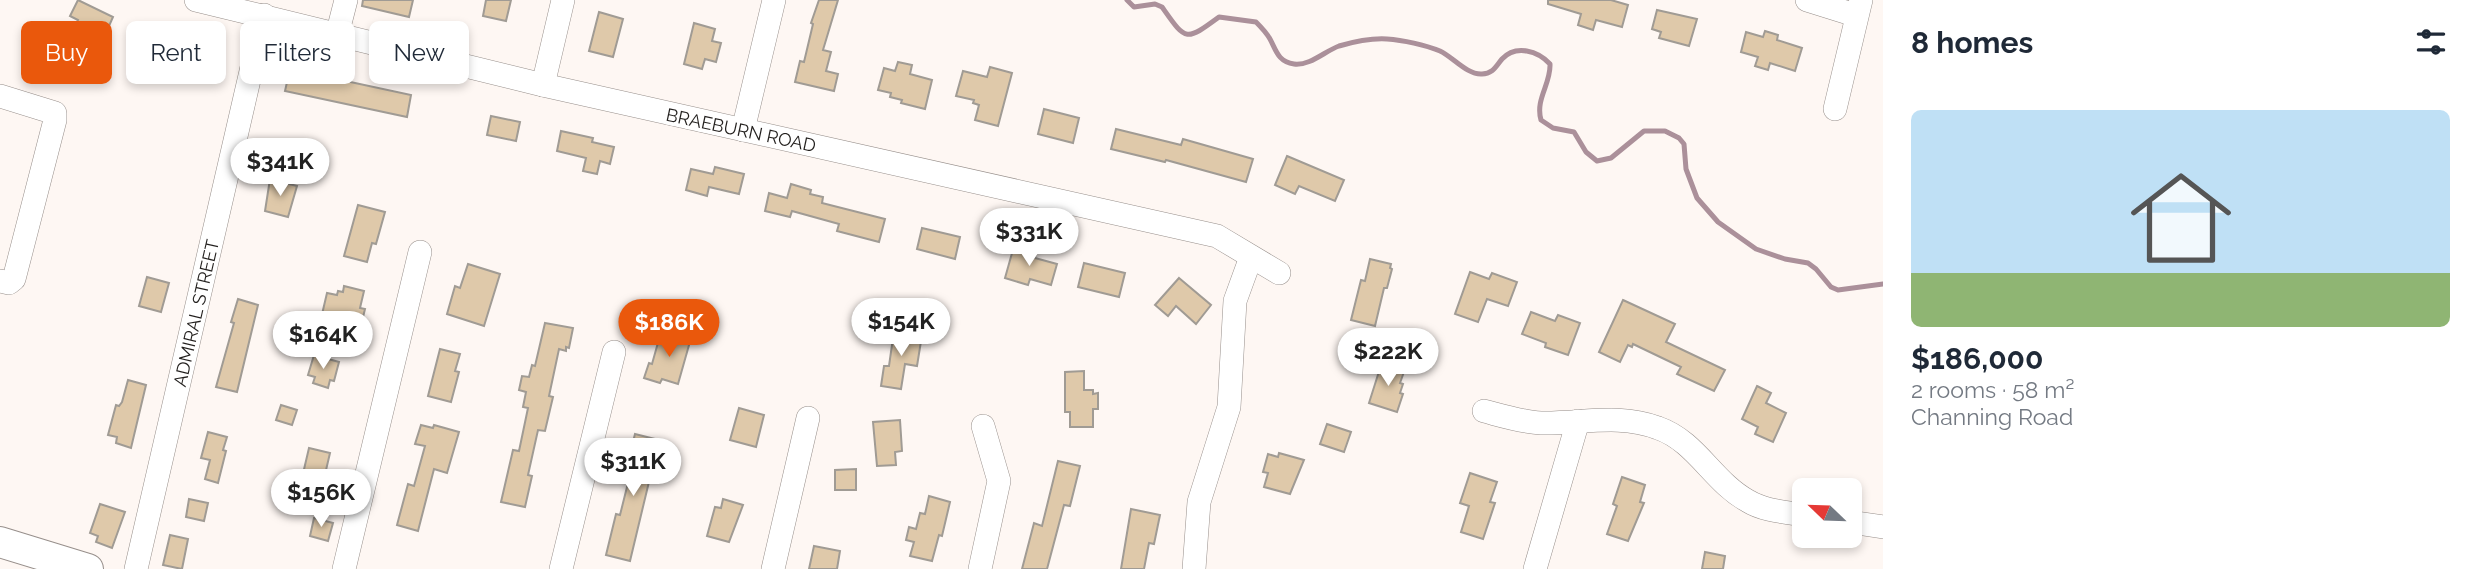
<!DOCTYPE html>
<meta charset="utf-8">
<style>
body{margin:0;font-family:Raleway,sans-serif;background:#f2f2f3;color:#1f2937;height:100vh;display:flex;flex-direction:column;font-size:26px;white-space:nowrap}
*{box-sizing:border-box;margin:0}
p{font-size:23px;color:#747a83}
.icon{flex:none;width:38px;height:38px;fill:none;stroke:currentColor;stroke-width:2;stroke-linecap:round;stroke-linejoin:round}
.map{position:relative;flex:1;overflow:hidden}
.side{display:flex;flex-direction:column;background:#fff;width:595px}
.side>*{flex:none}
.guide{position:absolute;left:21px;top:21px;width:665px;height:63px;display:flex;gap:14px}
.needle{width:46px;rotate:293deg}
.controls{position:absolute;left:1792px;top:478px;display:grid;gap:14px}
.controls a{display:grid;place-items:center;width:70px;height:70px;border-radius:10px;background:#fff;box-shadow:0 4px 10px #0003;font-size:35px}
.price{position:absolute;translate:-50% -60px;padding:0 16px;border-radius:24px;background:#fff;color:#222;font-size:23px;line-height:46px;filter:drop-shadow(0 2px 4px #0008)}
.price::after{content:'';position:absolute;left:50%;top:42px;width:21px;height:16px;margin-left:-10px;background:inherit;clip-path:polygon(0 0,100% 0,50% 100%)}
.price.on{background:#ea580c;color:#fff}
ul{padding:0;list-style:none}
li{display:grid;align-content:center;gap:14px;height:371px;padding:0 28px}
li span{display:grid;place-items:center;height:217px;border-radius:10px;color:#555}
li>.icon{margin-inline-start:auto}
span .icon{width:126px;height:126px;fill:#fffc;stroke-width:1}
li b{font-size:30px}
h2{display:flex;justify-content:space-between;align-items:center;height:84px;padding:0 28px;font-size:30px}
.tag{padding:0 24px;border-radius:10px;background:#fff;box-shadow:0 4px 10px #0003;font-size:24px;line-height:63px}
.tag.on{background:#ea580c;color:#fff}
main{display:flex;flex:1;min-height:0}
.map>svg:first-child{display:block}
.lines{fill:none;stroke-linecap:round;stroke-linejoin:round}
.stream{stroke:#ab909a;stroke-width:5}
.building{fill:#dfc9aa;stroke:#a09b94;stroke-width:2}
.minor-casing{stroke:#978f8b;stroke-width:24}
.major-casing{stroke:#978f8b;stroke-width:32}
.minor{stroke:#fff;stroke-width:23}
.major{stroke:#fff;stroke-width:30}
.labels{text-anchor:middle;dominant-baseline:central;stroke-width:7;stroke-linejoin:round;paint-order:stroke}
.street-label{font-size:18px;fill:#221f1d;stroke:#fff}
</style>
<main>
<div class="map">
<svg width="1883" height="569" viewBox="0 0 1883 569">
<rect width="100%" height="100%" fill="#fef7f3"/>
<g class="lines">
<path class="stream" d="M 1127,0 L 1134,7 L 1155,4 L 1162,7 C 1186,41 1185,42 1219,17 L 1256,22 C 1261,27 1266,32 1270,39 C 1276,50 1278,62 1294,64 C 1310,66 1325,51 1339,46 C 1353,42 1372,38 1387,39 C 1403,40 1425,45 1440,51 C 1453,57 1467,75 1482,74 C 1493,74 1496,66 1502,59 C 1516,44 1538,51 1550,64 C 1551,84 1535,99 1541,120 L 1553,128 L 1574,132 L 1586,152 L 1597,161 L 1611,158 L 1644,131 L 1665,131 L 1679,138 L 1684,144 L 1686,169 L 1697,198 L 1718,222 L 1756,249 L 1785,259 L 1808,263 L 1816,269 L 1831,287 L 1838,290 L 1883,284"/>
</g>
<g class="building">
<path d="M 78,0 L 113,17 L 102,42 L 74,29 L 78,20 L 70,16 Z"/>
<path d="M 363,0 L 413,0 L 409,17 L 362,6 Z"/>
<path d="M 486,0 L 511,0 L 506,21 L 483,16 Z"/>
<path d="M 819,0 L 838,0 L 823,50 L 831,52 L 826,71 L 838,74 L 834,91 L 795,82 L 800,61 L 804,62 L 813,24 L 811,23 Z"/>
<path d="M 1548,0 L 1611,0 L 1628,5 L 1622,27 L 1596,20 L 1593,30 L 1578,25 L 1581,14 L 1548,4 Z"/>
<path d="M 1657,10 L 1697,19 L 1689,46 L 1659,38 L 1661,32 L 1652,29 Z"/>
<path d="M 599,12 L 623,19 L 613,57 L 589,51 Z"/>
<path d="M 694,23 L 715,29 L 712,41 L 721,43 L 716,62 L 705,59 L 702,69 L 684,64 Z"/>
<path d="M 139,28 L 202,46 L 195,72 L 132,54 Z"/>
<path d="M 1765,31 L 1778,35 L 1777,40 L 1802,48 L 1795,71 L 1770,63 L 1768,70 L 1755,66 L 1758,57 L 1741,52 L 1746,32 L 1763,37 Z"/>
<path d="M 898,62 L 912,65 L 910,74 L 932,80 L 925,109 L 901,103 L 902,100 L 890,97 L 891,93 L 878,90 L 884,68 L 895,71 Z"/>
<path d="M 990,67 L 1012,73 L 998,126 L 975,120 L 979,105 L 973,103 L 974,100 L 956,96 L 963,71 L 987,77 Z"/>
<path d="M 290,69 L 411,95 L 407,117 L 285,91 Z"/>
<path d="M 1044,109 L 1079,118 L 1073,143 L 1038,134 Z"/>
<path d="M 491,116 L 520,122 L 516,141 L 487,135 Z"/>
<path d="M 1116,129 L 1181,145 L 1183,139 L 1253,159 L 1246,182 L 1166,160 L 1165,162 L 1111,149 Z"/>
<path d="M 561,131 L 593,138 L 592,142 L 614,147 L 610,164 L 600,161 L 597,174 L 583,171 L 586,158 L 557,151 Z"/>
<path d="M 1287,156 L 1344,180 L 1335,201 L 1299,186 L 1295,194 L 1275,185 Z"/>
<path d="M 715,167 L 744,174 L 739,194 L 709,187 L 707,196 L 686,190 L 691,169 L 713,174 Z"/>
<path d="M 270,179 L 297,186 L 288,217 L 265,211 Z"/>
<path d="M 791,184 L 811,190 L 810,194 L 823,197 L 822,203 L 885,219 L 879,242 L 837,231 L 839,224 L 792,211 L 790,217 L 765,211 L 769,193 L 787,198 Z"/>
<path d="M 358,205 L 385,212 L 376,244 L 372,243 L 367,262 L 344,256 Z"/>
<path d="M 922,228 L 960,237 L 955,259 L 917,249 Z"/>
<path d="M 1014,246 L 1036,252 L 1035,258 L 1057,264 L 1051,285 L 1030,279 L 1028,285 L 1005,278 Z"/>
<path d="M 1370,259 L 1391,264 L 1390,268 L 1392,269 L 1387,288 L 1384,288 L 1375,326 L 1351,320 L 1361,280 L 1365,281 Z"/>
<path d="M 1084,263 L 1125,273 L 1119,297 L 1078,287 Z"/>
<path d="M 468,264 L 500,274 L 484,326 L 447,314 L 455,286 L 460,288 Z"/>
<path d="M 1470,272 L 1489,279 L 1492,273 L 1517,282 L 1508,306 L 1487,299 L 1478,322 L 1455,314 Z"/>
<path d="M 147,277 L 169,283 L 161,312 L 139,306 Z"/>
<path d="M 1179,278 L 1211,305 L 1196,324 L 1176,306 L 1168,316 L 1155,305 Z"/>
<path d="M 344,286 L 364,291 L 360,308 L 365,309 L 360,329 L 355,328 L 353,338 L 328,333 L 330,325 L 320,323 L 327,293 L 337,295 L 338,291 L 343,292 Z"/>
<path d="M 238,299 L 258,305 L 237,392 L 216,387 L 234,323 L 231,322 Z"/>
<path d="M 1623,300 L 1675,324 L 1666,342 L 1725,370 L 1714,391 L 1677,374 L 1681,367 L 1633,344 L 1632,347 L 1628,345 L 1620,362 L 1599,352 Z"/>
<path d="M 1531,312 L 1555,321 L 1558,315 L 1580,323 L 1568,355 L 1545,347 L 1546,343 L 1522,334 Z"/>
<path d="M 545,323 L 573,328 L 569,348 L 566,347 L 566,351 L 559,349 L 549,396 L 553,397 L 545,431 L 538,430 L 528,475 L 532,476 L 525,507 L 501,502 L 513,450 L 519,451 L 528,408 L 523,407 L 526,392 L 519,390 L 522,376 L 529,377 L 532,365 L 535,366 Z"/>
<path d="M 894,331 L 922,335 L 917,366 L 905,364 L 901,389 L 881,386 L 884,366 L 889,366 Z"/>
<path d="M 661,332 L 691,338 L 678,384 L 662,379 L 660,383 L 644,378 L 649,363 L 652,364 Z"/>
<path d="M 440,349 L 460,354 L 455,371 L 459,372 L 451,402 L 428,396 Z"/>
<path d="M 314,355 L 339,362 L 334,381 L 330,380 L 328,388 L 313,383 L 315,377 L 308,375 Z"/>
<path d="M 1382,362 L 1405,369 L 1400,383 L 1403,384 L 1400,393 L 1403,394 L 1397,412 L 1369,403 Z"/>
<path d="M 1084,371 L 1084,390 L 1093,390 L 1093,394 L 1098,393 L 1098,409 L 1093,409 L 1093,427 L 1070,427 L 1070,412 L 1065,412 L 1065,372 Z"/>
<path d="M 128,380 L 146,385 L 131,448 L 116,443 L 117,437 L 108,435 L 116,405 L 119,406 L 122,402 Z"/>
<path d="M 1757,386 L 1771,393 L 1766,403 L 1786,413 L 1773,442 L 1755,434 L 1758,427 L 1742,419 Z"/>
<path d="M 281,405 L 297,410 L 292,425 L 276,420 Z"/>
<path d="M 739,408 L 764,415 L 756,447 L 730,440 Z"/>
<path d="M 900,420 L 902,451 L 895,452 L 896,465 L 877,466 L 873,422 Z"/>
<path d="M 1327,424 L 1351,432 L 1344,452 L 1320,444 Z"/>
<path d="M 421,425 L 433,428 L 434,425 L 459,432 L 447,473 L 434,469 L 418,531 L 397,525 L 408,484 L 414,486 L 425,446 L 415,444 Z"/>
<path d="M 208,432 L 227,437 L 223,450 L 226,451 L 218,483 L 205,479 L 210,460 L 201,458 Z"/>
<path d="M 635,434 L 659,440 L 630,561 L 606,555 L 616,514 L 620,515 L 632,467 L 627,466 Z"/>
<path d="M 309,448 L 330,453 L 319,500 L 298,495 Z"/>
<path d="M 1279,453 L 1304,460 L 1290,494 L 1264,487 L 1268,473 L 1263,472 L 1268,454 L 1278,457 Z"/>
<path d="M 1058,461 L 1080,466 L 1070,506 L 1064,505 L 1047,569 L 1022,569 L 1034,523 L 1042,526 Z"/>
<path d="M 856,469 L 856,490 L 835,490 L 835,470 Z"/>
<path d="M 1470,473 L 1497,482 L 1490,502 L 1495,503 L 1483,539 L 1461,532 L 1469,506 L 1460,503 Z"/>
<path d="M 1622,477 L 1645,485 L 1640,502 L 1644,503 L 1628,541 L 1607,534 L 1617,506 L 1613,504 Z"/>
<path d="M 929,496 L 950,502 L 942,536 L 939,535 L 932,561 L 910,556 L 914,542 L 906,540 L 909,527 L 916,529 L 920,513 L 925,514 Z"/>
<path d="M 189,499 L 208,503 L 204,521 L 186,517 Z"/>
<path d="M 723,499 L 743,505 L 729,542 L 707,536 L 715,507 L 721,508 Z"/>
<path d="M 100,504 L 125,512 L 112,548 L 96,542 L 98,536 L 90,533 Z"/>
<path d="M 1131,509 L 1160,515 L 1154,544 L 1149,543 L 1144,569 L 1121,569 Z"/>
<path d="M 314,518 L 333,523 L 328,541 L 310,536 Z"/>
<path d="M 170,535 L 188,539 L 182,569 L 163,565 Z"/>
<path d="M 814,546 L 840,551 L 837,569 L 809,569 Z"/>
<path d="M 1705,552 L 1725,556 L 1723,569 L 1702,569 Z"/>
</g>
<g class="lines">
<g class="minor-casing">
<g id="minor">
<path d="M 196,0 L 543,85 L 1217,236 L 1279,273"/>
<path d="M 1807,0 L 1855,15"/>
<path d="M 337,35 L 346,0"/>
<path d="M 543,85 L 563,0"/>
<path d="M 0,96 L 55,113 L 55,120 L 14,279 L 9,283 L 0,281"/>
<path d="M 1835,109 L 1861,0"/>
<path d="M 743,130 L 774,0"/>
<path d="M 1484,411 C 1503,416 1522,422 1541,423 C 1581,424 1619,413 1658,428 C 1696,441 1713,482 1748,501 C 1764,511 1786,512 1804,515"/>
<path d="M 1850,522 L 1883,527"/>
<path d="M 136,569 L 264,15"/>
<path d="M 344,569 L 420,252"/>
<path d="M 561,569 L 614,352"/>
<path d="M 773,569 L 808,418"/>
<path d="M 980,569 L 999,481 L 983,426"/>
<path d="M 1194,569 L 1199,502 L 1229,407 L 1235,301 L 1251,257"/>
<path d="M 1535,569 L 1578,421"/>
</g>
</g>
<g class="major-casing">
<path id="major" d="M 0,542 L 88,569"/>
</g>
<use href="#minor" class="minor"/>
<use href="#major" class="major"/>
</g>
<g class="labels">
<g class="street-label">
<text transform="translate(741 130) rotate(12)">BRAEBURN ROAD</text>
<text transform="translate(196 313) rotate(-77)">ADMIRAL STREET</text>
</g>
</g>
</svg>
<div class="controls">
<a><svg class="needle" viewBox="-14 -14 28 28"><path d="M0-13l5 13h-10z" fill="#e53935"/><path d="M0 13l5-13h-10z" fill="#747a83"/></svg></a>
</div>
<b class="price" style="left:280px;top:198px">$341K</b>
<b class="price" style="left:1029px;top:268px">$331K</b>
<b class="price" style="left:901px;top:358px">$154K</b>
<b class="price on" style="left:669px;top:359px">$186K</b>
<b class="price" style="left:323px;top:371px">$164K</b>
<b class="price" style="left:1388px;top:388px">$222K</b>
<b class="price" style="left:633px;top:498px">$311K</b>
<b class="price" style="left:321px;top:529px">$156K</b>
<div class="guide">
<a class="tag on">Buy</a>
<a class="tag">Rent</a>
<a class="tag">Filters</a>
<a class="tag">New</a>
</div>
</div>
<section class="side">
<h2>8 homes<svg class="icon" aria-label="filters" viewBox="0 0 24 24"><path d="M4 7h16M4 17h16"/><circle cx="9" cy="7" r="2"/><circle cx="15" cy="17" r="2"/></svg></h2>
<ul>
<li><span style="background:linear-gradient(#bfe0f5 75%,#8fb573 0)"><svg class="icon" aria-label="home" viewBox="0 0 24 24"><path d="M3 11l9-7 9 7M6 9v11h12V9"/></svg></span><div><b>$186,000</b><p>2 rooms · 58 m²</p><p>Channing Road</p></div></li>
</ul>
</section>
</main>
